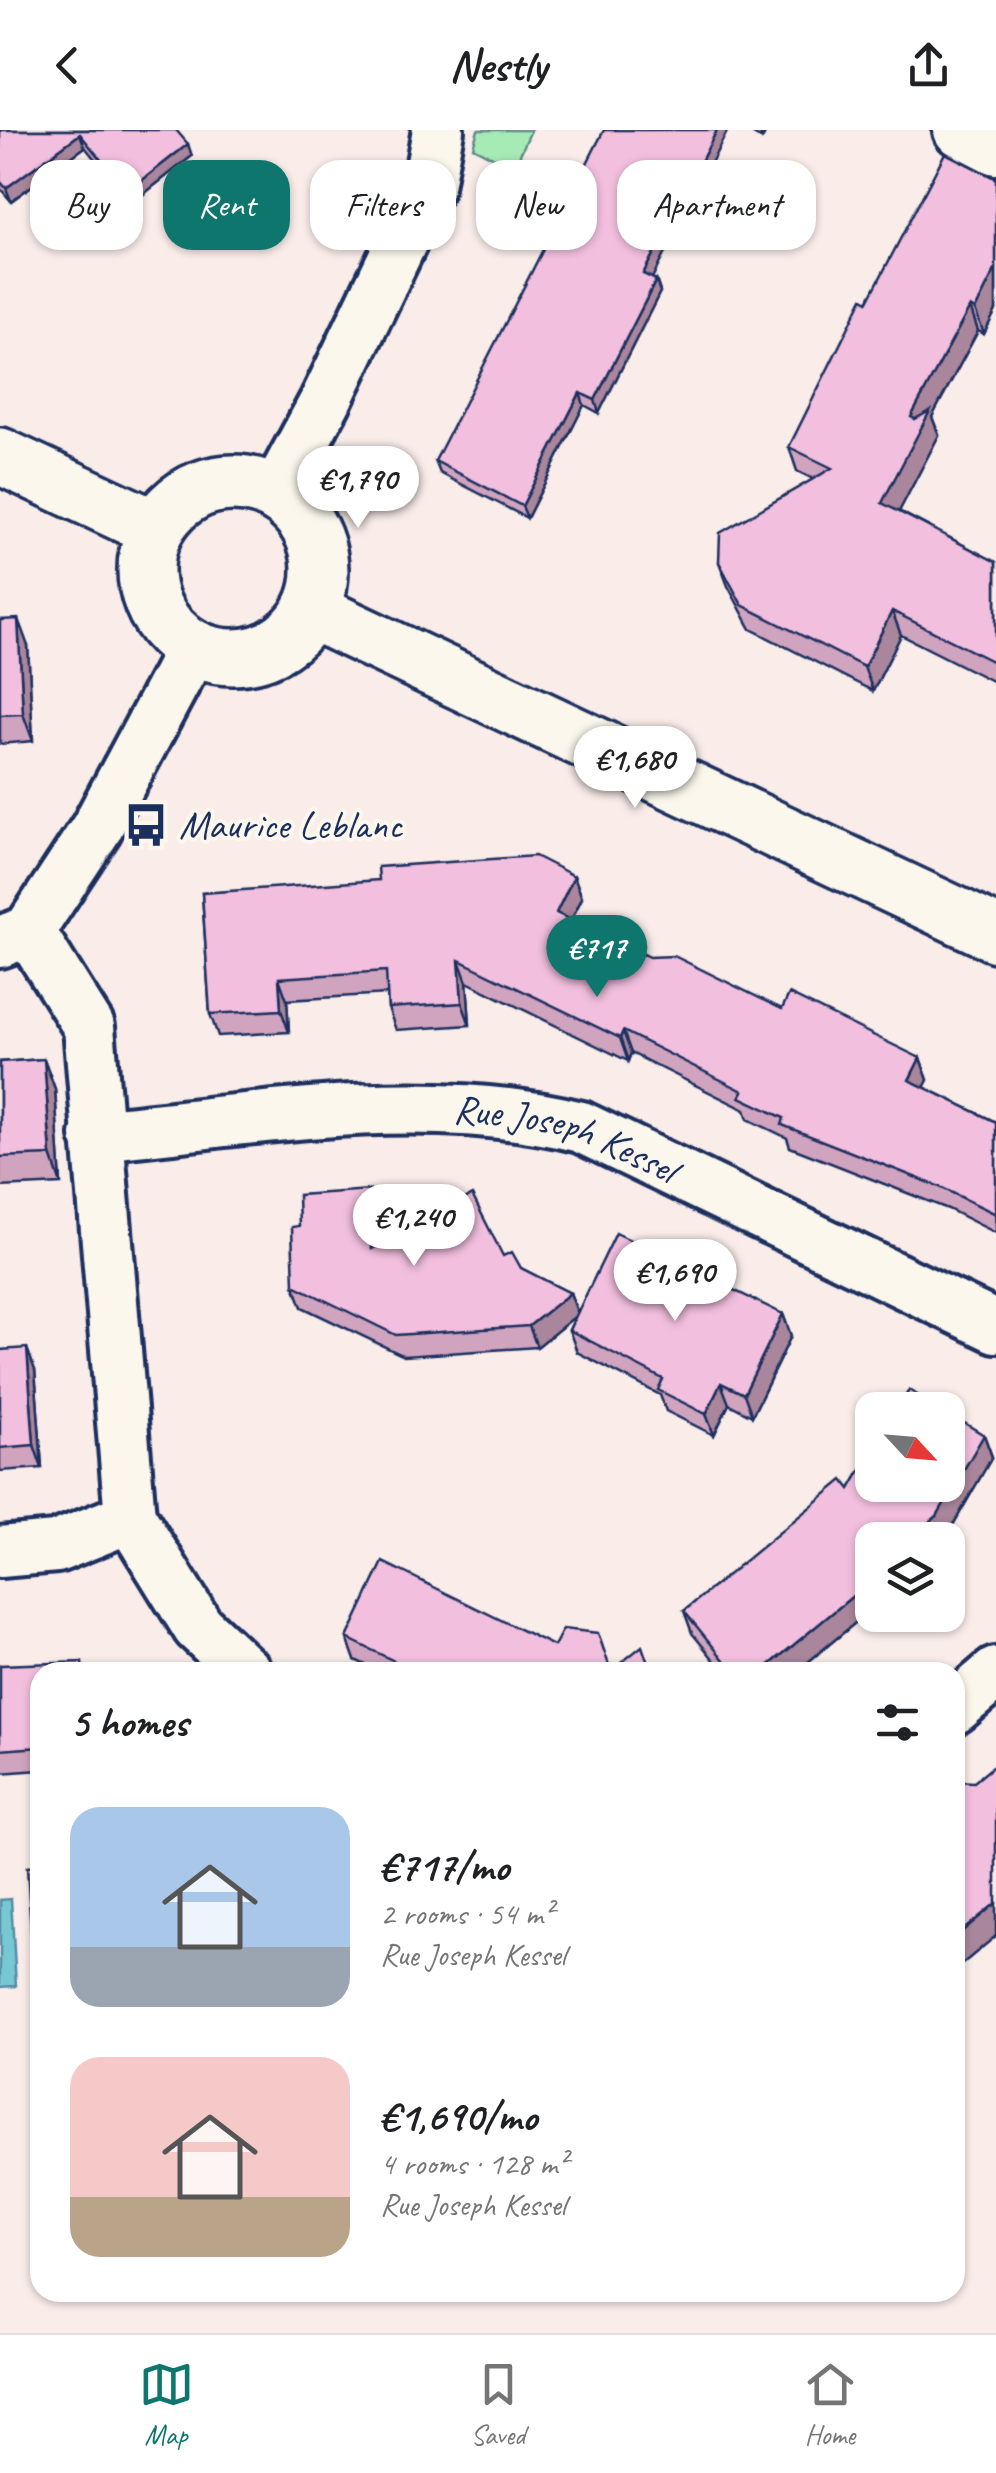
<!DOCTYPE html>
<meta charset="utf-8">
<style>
body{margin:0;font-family:Caveat,sans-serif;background:#f6f6f6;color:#202124;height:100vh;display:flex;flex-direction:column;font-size:38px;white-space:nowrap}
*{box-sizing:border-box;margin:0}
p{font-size:32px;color:#757577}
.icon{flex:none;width:55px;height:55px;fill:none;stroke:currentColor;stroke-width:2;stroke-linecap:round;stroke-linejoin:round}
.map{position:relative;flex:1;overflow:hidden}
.sheet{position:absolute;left:30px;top:1532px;width:935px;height:640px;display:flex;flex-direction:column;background:#fff;border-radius:30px;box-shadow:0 2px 8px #0004}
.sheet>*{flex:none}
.banner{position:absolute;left:30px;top:30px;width:938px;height:90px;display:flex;gap:20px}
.needle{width:65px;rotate:116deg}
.buttons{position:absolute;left:855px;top:1262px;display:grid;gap:20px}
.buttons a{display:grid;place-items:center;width:110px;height:110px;border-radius:20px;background:#fff;box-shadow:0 2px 8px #0004;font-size:50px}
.price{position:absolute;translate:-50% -85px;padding:0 22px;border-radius:35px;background:#fff;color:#222;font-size:32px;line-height:65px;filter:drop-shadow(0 2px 5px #0008)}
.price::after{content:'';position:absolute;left:50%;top:60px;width:30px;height:22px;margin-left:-15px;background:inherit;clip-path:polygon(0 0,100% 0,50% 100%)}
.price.current{background:#0f766e;color:#fff}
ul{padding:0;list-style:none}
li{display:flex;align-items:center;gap:30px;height:250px;padding:0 40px}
li span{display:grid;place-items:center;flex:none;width:280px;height:200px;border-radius:30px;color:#555}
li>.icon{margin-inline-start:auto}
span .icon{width:120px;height:120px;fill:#fffc;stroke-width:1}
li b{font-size:42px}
h2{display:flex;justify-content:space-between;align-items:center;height:120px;padding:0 40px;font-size:42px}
.pill{padding:0 35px;border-radius:30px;background:#fff;box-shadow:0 2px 8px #0004;font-size:35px;line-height:90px}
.pill.current{background:#0f766e;color:#fff}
header{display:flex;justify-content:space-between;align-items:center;height:130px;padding:0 40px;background:#fff;font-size:45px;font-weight:700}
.tabs{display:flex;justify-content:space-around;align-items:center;height:140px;border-top:2px solid #e0e0e0;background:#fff;font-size:28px;color:#757577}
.tabs a{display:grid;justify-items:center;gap:5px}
.tabs .current{color:#0f766e}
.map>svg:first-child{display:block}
.green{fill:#a6eab5;stroke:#608c8a;stroke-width:2.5}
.water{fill:#78c8d3;stroke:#538ba4;stroke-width:2.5}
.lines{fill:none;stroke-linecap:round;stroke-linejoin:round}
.minor-casing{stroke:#1b2f5e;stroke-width:58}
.tertiary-casing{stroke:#1b2f5e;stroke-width:62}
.minor{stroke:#fbf7ec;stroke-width:50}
.tertiary{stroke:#fbf7ec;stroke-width:55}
.wall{fill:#d0a4bf;stroke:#1b2f5e;stroke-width:2.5}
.shaded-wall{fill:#a9869b;stroke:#1b2f5e;stroke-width:2.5}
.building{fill:#f2bfde;stroke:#1b2f5e;stroke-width:2.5}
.labels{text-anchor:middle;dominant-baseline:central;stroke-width:8;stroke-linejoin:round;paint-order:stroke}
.poi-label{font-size:40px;fill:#1b2f5e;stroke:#fbf7ec;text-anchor:start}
.street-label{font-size:40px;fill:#1b2f5e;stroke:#fbf7ec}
</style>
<header><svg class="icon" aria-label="back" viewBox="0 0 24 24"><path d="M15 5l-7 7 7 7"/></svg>Nestly<svg class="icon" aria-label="share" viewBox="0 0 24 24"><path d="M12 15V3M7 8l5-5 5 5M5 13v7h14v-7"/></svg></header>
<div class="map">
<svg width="996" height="2203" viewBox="0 0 996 2203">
<rect width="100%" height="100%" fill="#f9ece9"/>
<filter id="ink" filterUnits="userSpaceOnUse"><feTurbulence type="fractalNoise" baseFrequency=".01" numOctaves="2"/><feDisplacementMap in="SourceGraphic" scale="20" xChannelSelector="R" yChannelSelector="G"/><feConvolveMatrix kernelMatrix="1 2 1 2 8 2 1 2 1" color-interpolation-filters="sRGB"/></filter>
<g filter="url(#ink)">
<path class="green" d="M 478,0 L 531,0 L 514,38 L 473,17 Z"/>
<path class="water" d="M 11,1769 L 16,1856 L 0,1857 L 0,1770 Z"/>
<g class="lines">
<g class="minor-casing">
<g id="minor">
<path d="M 959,0 L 996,19"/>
<path d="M 276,363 L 325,272 L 428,56 L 438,0"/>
<path d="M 29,801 L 89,897 L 130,1387 L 198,1497 L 246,1542"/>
<path d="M 0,812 L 29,801 L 96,699 L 192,519"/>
<path id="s1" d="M 96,1005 C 257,990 422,958 581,997 L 996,1197"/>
<path d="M 0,1422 L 56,1417 L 130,1387"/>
<path d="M 955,1578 L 996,1543"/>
</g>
</g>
<g class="tertiary-casing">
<g id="tertiary">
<path d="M 0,326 L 154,398"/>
<circle cx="233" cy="440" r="87"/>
<path d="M 311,481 L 996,804"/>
</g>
</g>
<use href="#minor" class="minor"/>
<use href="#tertiary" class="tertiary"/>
</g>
<g class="wall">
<path d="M 0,0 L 176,0 L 192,26 L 131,74 L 85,17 L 11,71 L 0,58 Z"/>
<path d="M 746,0 L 767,0 L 762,9 Z"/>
<path d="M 996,49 L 996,180 L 984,204 L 978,201 L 932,287 L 939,305 L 899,381 L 996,432 L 996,553 L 901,505 L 873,561 L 751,499 L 728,456 L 719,432 L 813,349 L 797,341 L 789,317 L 868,171 Z"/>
<path d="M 652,148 L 656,150 L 660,162 L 599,283 L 584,275 L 527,388 L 440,343 L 435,331 Z"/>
<path d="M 0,490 L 28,516 L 33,611 L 0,614 Z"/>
<path d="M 574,746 L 582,768 L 571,790 L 649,827 L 782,879 L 920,928 L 928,950 L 924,957 L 996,992 L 996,1103 L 948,1079 L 790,1017 L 787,1008 L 748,989 L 745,980 L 631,923 L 628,931 L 467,852 L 470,895 L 396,900 L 388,878 L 387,864 L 287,870 L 289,902 L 218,906 L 210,884 L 202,763 Z"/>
<path d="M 44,929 L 55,959 L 61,1054 L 0,1057 L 0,932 Z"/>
<path d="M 370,1060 L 378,1082 L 379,1115 L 503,1126 L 521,1138 L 570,1163 L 578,1183 L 783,1184 L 791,1206 L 752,1286 L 729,1274 L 714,1305 L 666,1281 L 660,1265 L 577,1222 L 569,1200 L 576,1185 L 537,1217 L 404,1226 L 302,1177 L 294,1155 L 299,1096 Z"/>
<path d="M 0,1220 L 35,1240 L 42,1338 L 0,1341 Z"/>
<path d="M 984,1305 L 992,1327 L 945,1409 L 943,1410 L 872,1410 L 872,1479 L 796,1542 L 724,1542 L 692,1503 L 684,1481 L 850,1359 Z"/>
<path d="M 347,1508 L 554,1516 L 612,1541 L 651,1542 L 380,1542 L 355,1530 Z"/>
<path d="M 0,1535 L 40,1542 L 40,1640 L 0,1643 Z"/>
</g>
<g class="shaded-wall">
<path d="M 717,0 L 728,0 L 648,156 L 643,144 Z"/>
<path d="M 759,0 L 767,0 L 762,9 Z"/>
<path d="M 80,4 L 85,17 L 11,71 L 6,58 Z"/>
<path d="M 188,14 L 192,26 L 131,74 L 127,62 Z"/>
<path d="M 996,138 L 996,180 L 984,204 L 975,180 Z"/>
<path d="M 656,150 L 660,162 L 599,283 L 595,270 Z"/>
<path d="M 970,177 L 978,201 L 932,287 L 939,305 L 891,397 L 882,373 L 911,287 Z"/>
<path d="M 580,263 L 584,275 L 527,388 L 522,376 Z"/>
<path d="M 892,481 L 901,505 L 873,561 L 864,537 Z"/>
<path d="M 18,489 L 28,516 L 33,611 L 23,584 Z"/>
<path d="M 574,746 L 582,768 L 564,805 L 556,783 Z"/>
<path d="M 459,830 L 467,852 L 470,895 L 462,873 Z"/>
<path d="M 279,848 L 287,870 L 289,902 L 281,880 Z"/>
<path d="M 623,901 L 631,923 L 628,931 L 620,908 Z"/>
<path d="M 920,928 L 928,950 L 917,972 L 909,950 Z"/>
<path d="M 44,929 L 55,959 L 61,1054 L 51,1025 Z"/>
<path d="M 370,1060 L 378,1082 L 380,1140 L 372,1119 Z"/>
<path d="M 570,1163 L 578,1184 L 537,1217 L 529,1196 Z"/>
<path d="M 783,1184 L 791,1206 L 752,1286 L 744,1264 Z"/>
<path d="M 27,1218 L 35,1240 L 42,1338 L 34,1315 Z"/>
<path d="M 721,1253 L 729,1274 L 714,1305 L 706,1284 Z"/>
<path d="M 984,1305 L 992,1327 L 945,1409 L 943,1410 L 908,1410 Z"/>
<path d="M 872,1450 L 872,1479 L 796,1542 L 761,1542 Z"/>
<path d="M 996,1773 L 996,1806 L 955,1840 L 955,1807 Z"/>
</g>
<g class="building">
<path d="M 0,0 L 176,0 L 188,14 L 127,62 L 80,4 L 6,58 L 0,51 Z"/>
<path d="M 604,0 L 717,0 L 643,144 L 656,150 L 595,270 L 580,263 L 522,376 L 435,331 Z"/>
<path d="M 945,23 L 996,49 L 996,138 L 975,180 L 970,177 L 911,287 L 915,289 L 930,281 L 882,373 L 996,432 L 996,533 L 892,481 L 864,537 L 742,475 L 719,432 L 720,403 L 832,338 L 789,317 L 863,168 L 868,171 Z"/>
<path d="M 18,489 L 23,584 L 0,585 L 0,490 Z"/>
<path d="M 535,726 L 574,746 L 556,783 L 649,827 L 674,826 L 782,879 L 789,864 L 920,928 L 909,950 L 996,992 L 996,1084 L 940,1057 L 782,995 L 784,988 L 740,967 L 743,961 L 623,901 L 620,908 L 459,830 L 462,873 L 388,878 L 386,841 L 279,848 L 281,880 L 210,884 L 202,763 L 379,750 L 378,737 Z"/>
<path d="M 44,929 L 51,1025 L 0,1027 L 0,932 Z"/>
<path d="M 370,1060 L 372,1119 L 472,1065 L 503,1126 L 512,1122 L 521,1138 L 570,1163 L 529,1196 L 396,1205 L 294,1155 L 292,1097 L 299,1096 L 298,1065 Z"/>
<path d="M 616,1103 L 783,1184 L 744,1264 L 721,1253 L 706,1284 L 658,1260 L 663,1249 L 569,1200 Z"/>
<path d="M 27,1218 L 34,1315 L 0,1318 L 0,1220 Z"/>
<path d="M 909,1260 L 942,1280 L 897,1280 Z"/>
<path d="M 948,1283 L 984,1305 L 937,1386 L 908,1410 L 872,1410 L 872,1450 L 761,1542 L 734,1542 L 684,1481 L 843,1350 L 850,1359 L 872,1321 L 872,1355 L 948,1355 Z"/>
<path d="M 383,1432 L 554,1516 L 563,1499 L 598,1503 L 611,1541 L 642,1516 L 651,1542 L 417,1542 L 347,1508 Z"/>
<path d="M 82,1532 L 83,1542 L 40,1542 L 40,1617 L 0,1620 L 0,1535 Z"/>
<path d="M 996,1634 L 996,1773 L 955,1807 L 955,1651 L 974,1652 Z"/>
<path d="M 40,1736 L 40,1865 L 35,1865 L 27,1737 Z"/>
</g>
</g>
<defs>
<g id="bus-bare" transform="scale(3.45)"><path d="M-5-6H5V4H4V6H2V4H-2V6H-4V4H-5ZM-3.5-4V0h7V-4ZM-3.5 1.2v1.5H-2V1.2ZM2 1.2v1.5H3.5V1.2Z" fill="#1b2f5e" stroke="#fbf7ec" stroke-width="2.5" paint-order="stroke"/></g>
</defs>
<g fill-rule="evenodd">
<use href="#bus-bare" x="146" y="695"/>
</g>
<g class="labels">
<g class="poi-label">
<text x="179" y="695">Maurice Leblanc</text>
</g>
<g class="street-label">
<text stroke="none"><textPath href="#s1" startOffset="475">Rue Joseph Kessel</textPath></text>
</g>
</g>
</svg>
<div class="buttons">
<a><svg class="needle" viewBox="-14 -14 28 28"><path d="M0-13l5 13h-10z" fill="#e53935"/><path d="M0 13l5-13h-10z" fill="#757577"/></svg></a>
<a><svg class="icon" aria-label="layers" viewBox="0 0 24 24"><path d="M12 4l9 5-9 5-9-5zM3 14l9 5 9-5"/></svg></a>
</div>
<b class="price" style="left:358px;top:401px">€1,790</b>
<b class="price" style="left:635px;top:681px">€1,680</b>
<b class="price current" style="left:597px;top:870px">€717</b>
<b class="price" style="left:414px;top:1139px">€1,240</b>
<b class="price" style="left:675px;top:1194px">€1,690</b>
<div class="banner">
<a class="pill">Buy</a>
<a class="pill current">Rent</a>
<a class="pill">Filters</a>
<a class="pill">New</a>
<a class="pill">Apartment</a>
</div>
<section class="sheet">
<h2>5 homes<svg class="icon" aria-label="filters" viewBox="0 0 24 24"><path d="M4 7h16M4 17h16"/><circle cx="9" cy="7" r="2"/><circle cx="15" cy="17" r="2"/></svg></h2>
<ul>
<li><span style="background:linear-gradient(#a9c7e8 70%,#9aa5b1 0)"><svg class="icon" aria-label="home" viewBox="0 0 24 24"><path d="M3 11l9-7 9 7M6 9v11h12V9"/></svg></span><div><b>€717/mo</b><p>2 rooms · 54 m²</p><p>Rue Joseph Kessel</p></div></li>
<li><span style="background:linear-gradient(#f6c9c9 70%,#b9a48a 0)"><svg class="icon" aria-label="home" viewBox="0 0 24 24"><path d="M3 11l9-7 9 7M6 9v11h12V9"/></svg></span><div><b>€1,690/mo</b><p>4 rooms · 128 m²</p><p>Rue Joseph Kessel</p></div></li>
</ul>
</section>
</div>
<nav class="tabs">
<a class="current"><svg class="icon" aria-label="map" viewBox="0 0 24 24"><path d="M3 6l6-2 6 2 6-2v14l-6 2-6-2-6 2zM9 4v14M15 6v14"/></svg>Map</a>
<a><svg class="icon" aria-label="saved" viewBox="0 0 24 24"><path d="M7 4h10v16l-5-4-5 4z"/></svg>Saved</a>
<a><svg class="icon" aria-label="home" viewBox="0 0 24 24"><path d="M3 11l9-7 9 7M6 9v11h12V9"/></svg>Home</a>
</nav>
